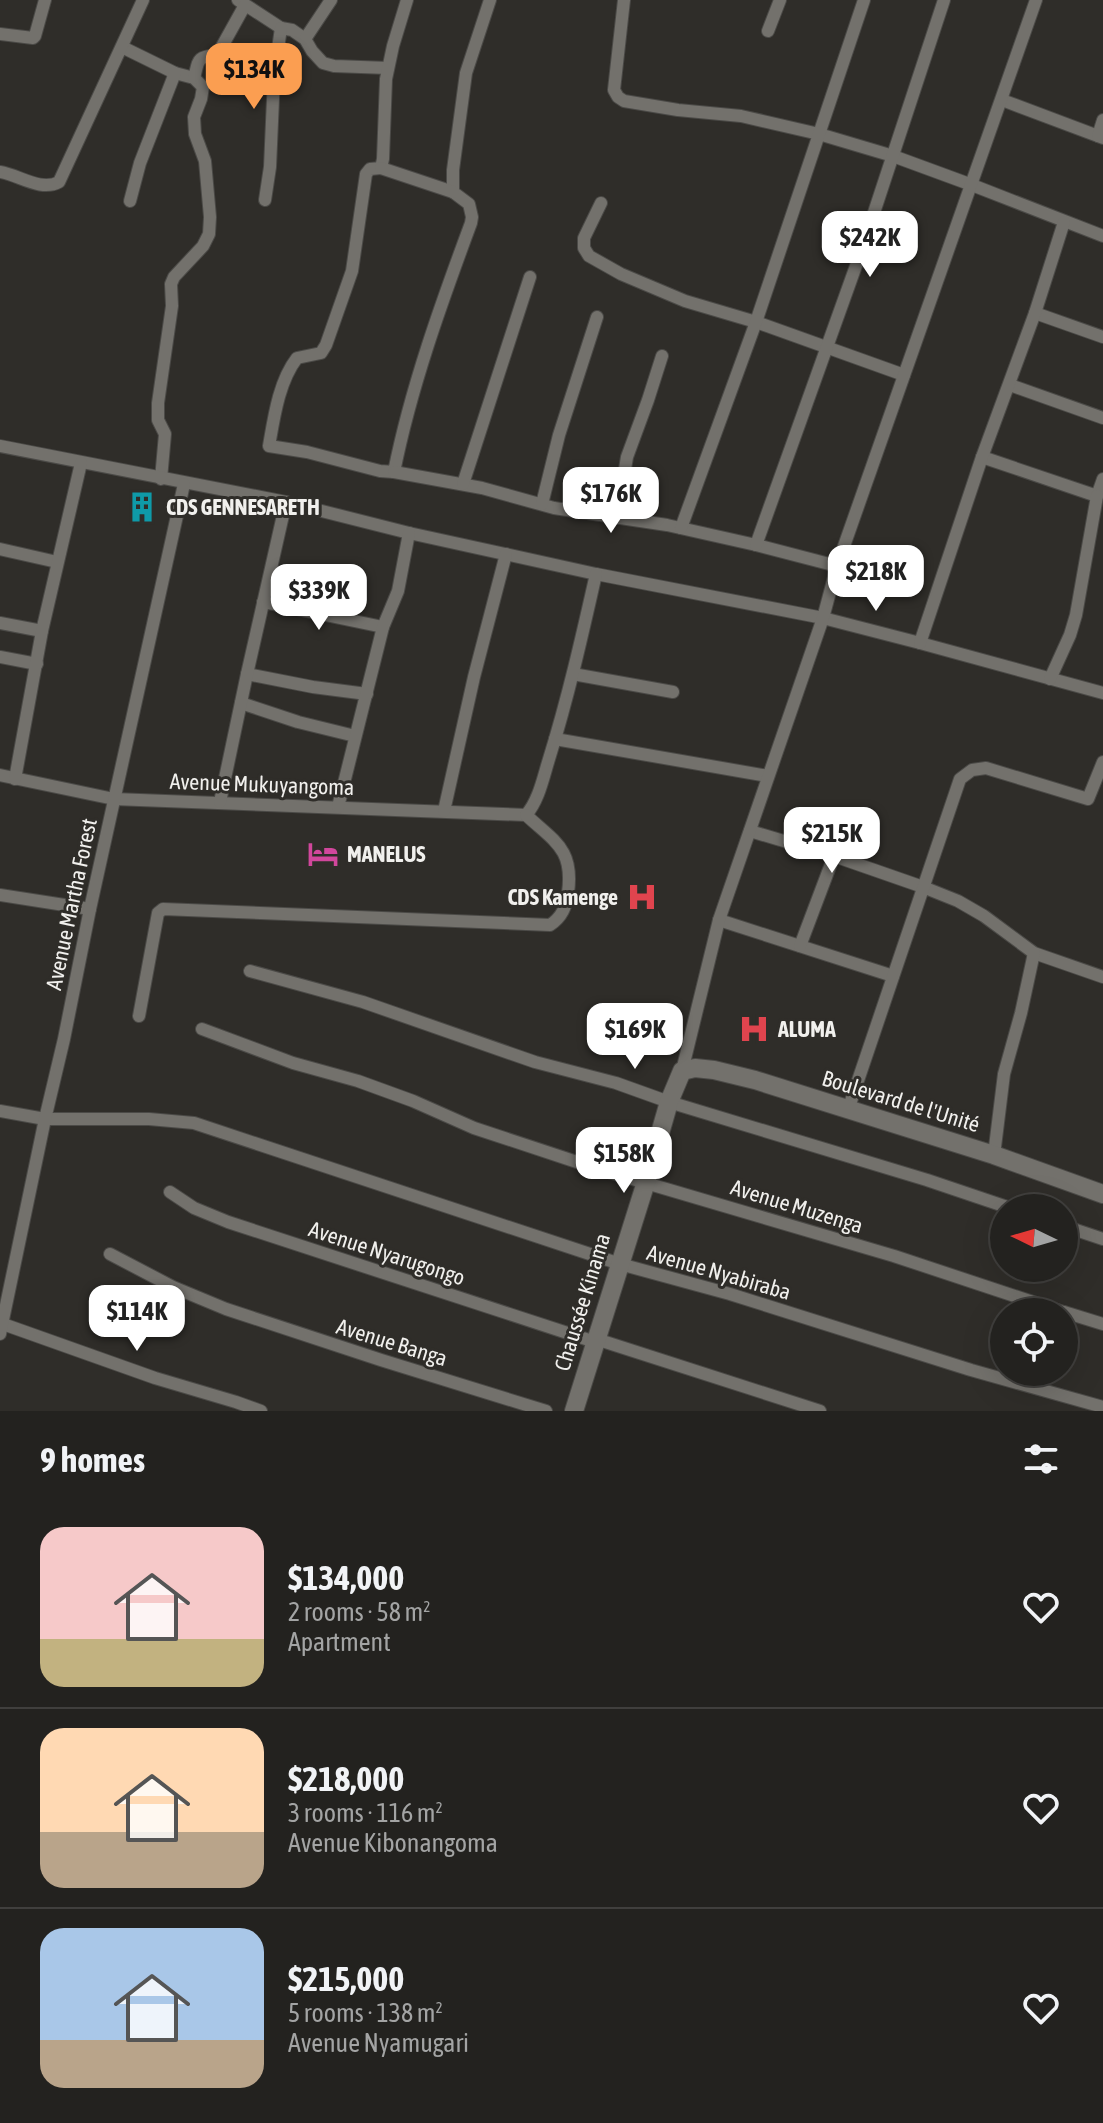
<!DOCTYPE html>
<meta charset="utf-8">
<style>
body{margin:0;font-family:"Asap Condensed",sans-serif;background:#2f2f2c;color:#f1f3f6;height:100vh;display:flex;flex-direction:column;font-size:30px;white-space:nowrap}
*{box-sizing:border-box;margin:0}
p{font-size:26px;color:#a3a4a4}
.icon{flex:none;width:44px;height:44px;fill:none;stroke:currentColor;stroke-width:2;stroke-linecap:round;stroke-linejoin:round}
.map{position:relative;height:1411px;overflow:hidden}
.side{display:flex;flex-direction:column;background:#23221f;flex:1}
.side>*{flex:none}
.needle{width:52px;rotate:275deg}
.buttons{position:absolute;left:990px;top:1194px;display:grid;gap:16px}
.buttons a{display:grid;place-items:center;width:88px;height:88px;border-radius:50%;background:#23221f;box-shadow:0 8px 32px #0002,0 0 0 2px #403f3d;font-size:40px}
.price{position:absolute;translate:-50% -68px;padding:0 18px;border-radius:16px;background:#fff;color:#222;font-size:26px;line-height:52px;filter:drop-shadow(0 2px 4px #0008)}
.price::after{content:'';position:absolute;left:50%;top:48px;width:24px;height:18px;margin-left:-12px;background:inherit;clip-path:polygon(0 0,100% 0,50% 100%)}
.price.on{background:#fb9e51;color:#111}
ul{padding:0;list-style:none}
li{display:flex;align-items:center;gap:24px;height:200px;padding:0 40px}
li+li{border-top:2px solid #403f3d}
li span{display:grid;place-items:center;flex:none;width:224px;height:160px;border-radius:24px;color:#555}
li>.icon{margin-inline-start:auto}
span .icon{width:96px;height:96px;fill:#fffc;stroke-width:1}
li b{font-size:34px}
h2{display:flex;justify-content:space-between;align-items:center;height:96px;padding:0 40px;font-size:34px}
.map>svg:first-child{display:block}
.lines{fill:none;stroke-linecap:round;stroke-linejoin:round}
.street-casing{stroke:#4b4a47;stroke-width:14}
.secondary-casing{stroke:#4b4a47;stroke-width:20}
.street{stroke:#73716c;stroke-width:12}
.secondary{stroke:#73716c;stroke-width:18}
.labels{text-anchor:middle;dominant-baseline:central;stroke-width:6;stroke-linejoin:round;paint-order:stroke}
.poi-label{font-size:22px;font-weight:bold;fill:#f1f0ed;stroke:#2f2d29;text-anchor:start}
.street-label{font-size:22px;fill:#f1f0ed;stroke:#2f2d29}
</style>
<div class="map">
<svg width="1103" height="1411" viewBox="0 0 1103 1411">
<rect width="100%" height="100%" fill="#2f2d29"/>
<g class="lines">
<g class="street-casing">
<g id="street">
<path d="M 238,0 L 281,28 L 292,30 L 305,39 L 312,51 L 323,63 L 334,66 L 388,68"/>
<path d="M 407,0 L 393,46 L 386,79 L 383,159 L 381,168 L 370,169 L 366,174 L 352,271 L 326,345 L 321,353 L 297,358 C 279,381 274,417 269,446 L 307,452 L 380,471 L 394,472 C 411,387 441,304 471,223 L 472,217 L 469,204 L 453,192 L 453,170 L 466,73 L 490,0"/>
<path d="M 624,0 L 614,90 L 618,97 L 624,101 L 678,110 L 741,116 L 819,134 L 893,156 L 972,185 L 1103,236"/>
<path d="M 768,31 L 780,0"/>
<path d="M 0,34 L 33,38 L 35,36 L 45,0"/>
<path d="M 305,39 L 331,0"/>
<path d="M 122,47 L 175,73 L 194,78 L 203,87 L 201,99 L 194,117 L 195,134 L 205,161 L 210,217 L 209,234 L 203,246 L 174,277 L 171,284 L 172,306 L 158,403 L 158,420 L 165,434 L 161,479"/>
<path d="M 194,78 C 199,60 196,57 216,55 L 220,50 L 245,5"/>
<path d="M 1002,100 L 1103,138"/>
<path d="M 1098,136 L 1103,120"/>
<path d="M 381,168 L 453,192"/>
<path d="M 0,172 C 19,175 41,192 59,182 L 143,0"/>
<path d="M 265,200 L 270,167 L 274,76 L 281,28"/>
<path d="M 130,201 L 140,163 L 175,73"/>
<path d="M 601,203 L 584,238 L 584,248 L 589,256 L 621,274 L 685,301 L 756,322 L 904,375"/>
<path d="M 1035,313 L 1103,337"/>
<path d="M 1010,385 L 1103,418"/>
<path d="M 0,446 L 286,502 L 409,533 L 596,574 L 823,618 L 920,643 L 1103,693"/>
<path d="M 982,457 L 1097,496 L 1103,479"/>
<path d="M 394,472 L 482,488 L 554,508 L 667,525 L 756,545 L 837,566"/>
<path d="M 463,484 L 530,277"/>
<path d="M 542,504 L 559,435 L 597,317"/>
<path d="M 617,518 L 627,457 L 648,400 L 662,356"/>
<path d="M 681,528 L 756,322 L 864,0"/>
<path d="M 756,545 L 862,249 L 944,0"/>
<path d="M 0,549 L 57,562"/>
<path d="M 263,602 L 383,627"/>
<path d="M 0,623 L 42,631"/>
<path d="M 920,643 L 982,457 L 1035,313 L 1064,222"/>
<path d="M 0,657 L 37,664"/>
<path d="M 247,674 L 313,687 L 367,694"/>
<path d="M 573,674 L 673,692"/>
<path d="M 1050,679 L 1070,635 L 1076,615 L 1097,496"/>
<path d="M 241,703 L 298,722 L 355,736"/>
<path d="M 555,739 L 768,776"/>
<path d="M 0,775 L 114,799 L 526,815"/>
<path d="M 15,779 L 42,631 L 81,463"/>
<path d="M 220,802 L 247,674 L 286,502"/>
<path d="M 338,807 L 383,627 L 398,591 L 409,533"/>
<path d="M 444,811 L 474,677 L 506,554"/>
<path d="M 526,815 C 539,800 543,778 549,759 C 568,698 582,636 596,574"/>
<path d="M 750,831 L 834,856 L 923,887 L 958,901 L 984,916 L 1034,953 L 1103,977"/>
<path d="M 0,895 L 90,909"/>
<path d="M 719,920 L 893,976"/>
<path d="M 800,946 L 834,856"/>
<path d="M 250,971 L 363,1002 L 535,1062 L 616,1083 L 669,1102 L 927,1180 L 1010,1208"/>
<path d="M 139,1016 L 158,913 L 163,909 L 550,925 C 562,917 566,907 568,893 C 574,849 555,842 526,815"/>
<path d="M 202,1029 L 293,1063 L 358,1081 L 413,1101 L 474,1128 L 595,1168 L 894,1256 L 1063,1312"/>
<path d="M 682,1071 L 719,920 L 823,618 L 837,566 L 1036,0"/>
<path d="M 848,1110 L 960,779 L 972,770 L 986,768 L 1088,799 L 1103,762"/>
<path d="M 0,1111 L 45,1119 L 149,1119 L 194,1123 L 620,1264 L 730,1294 L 971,1370 L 1103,1407"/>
<path d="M 994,1155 L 1004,1074 L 1021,1013 L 1034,953"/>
<path d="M 170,1192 L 194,1208 L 228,1222 L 595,1342"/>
<path d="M 1064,1226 L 1103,1239"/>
<path d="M 110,1254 L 173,1287 L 226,1309 L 381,1360 L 546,1411"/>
<path d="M 1064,1312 L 1103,1324"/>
<path d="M 3,1324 L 155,1378 L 236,1402 L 261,1411"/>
<path d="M 0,1334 L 45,1119 L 64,1039 L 90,909 L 184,484"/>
<path d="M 596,1339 L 820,1411"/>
</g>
</g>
<g class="secondary-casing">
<path id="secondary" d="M 574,1411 L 646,1182 L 669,1102 L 682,1071 L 695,1068 L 714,1070 L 755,1080 L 994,1155 L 1103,1194"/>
</g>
<use href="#street" class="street"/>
<use href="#secondary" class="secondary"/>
</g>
<defs>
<g id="building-bare" transform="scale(2.4)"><path d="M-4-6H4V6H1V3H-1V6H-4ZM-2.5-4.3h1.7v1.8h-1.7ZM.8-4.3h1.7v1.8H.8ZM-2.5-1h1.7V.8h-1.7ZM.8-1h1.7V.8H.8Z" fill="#0f9aa8" stroke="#2f2d29" stroke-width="2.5" paint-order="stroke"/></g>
<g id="hotel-bare" transform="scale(2.4)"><path d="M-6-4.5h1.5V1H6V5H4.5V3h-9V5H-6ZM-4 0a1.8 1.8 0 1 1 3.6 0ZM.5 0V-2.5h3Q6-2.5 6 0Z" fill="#d1479c" stroke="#2f2d29" stroke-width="2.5" paint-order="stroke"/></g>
<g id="hospital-bare" transform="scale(2.4)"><path d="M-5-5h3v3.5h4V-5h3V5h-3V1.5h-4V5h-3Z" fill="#e0444e" stroke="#2f2d29" stroke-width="2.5" paint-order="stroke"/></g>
</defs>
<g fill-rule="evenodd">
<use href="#building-bare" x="142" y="507"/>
<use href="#hotel-bare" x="323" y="854"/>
<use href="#hospital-bare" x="642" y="897"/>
<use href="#hospital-bare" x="754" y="1029"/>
</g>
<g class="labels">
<g class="poi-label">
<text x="166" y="507">CDS GENNESARETH</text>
<text x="347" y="854">MANELUS</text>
<text x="618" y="897" text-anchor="end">CDS Kamenge</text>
<text x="778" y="1029">ALUMA</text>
</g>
<g class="street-label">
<text transform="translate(262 784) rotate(2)">Avenue Mukuyangoma</text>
<text transform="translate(71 904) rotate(-78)">Avenue Martha Forest</text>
<text transform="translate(901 1101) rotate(17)">Boulevard de l'Unité</text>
<text transform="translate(797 1206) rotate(17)">Avenue Muzenga</text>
<text transform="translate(387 1253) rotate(18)">Avenue Nyarugongo</text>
<text transform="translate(719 1272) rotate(16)">Avenue Nyabiraba</text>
<text transform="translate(582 1302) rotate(-73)">Chaussée Kinama</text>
<text transform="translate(392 1342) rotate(17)">Avenue Banga</text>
</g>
</g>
</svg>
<div class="buttons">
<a><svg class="needle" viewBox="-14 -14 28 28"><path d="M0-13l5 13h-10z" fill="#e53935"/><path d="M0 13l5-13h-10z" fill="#a3a4a4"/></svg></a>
<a><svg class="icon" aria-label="locate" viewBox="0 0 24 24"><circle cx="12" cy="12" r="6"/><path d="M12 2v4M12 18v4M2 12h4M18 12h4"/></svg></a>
</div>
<b class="price on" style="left:254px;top:111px">$134K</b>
<b class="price" style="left:870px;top:279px">$242K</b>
<b class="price" style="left:611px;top:535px">$176K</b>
<b class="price" style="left:876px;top:613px">$218K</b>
<b class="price" style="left:319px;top:632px">$339K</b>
<b class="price" style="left:832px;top:875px">$215K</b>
<b class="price" style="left:635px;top:1071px">$169K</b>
<b class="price" style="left:624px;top:1195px">$158K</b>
<b class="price" style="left:137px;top:1353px">$114K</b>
</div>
<section class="side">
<h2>9 homes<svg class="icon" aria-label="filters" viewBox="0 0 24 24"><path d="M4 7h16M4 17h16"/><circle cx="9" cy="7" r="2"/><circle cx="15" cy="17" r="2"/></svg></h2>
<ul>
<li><span style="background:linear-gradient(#f6c9c9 70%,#c2b280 0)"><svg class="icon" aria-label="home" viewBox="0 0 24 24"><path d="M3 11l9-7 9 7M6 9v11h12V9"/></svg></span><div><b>$134,000</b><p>2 rooms · 58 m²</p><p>Apartment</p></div><svg class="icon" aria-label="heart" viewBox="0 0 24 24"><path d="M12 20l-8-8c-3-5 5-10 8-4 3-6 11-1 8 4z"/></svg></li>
<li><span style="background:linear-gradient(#ffd9b3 65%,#b9a48a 0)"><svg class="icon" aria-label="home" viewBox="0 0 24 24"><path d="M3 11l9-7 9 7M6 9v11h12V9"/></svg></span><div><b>$218,000</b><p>3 rooms · 116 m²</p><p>Avenue Kibonangoma</p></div><svg class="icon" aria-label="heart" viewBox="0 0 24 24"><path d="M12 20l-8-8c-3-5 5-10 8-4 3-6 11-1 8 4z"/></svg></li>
<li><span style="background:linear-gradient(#a9c7e8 70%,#b9a48a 0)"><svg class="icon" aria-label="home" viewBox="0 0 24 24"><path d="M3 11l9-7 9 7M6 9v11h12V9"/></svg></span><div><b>$215,000</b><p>5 rooms · 138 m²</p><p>Avenue Nyamugari</p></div><svg class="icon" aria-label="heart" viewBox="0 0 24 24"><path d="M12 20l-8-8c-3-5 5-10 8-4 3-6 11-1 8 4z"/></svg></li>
</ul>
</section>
